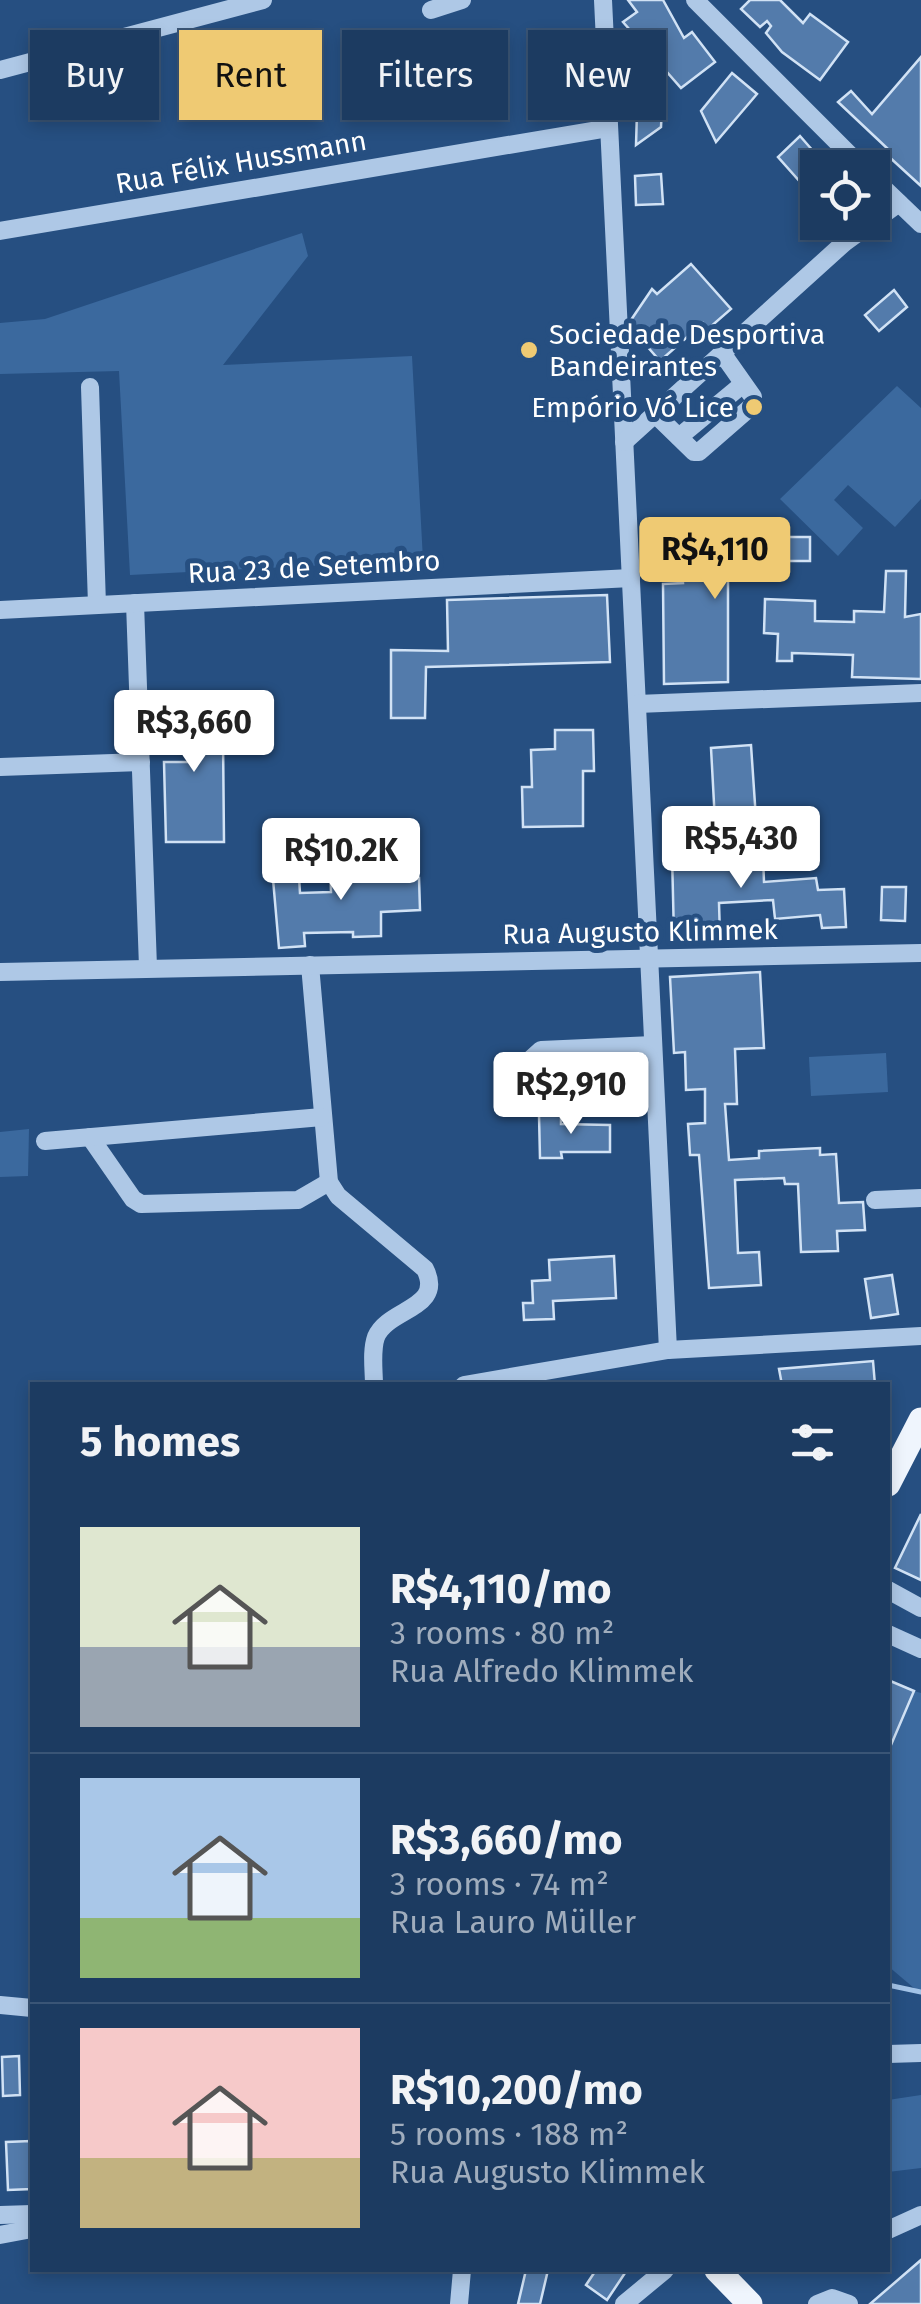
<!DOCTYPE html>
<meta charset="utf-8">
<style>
body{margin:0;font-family:"Fira Sans",sans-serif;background:#254267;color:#f1f3f6;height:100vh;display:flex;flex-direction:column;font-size:38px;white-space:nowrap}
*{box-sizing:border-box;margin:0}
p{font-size:32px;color:#a0adbd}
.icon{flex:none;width:55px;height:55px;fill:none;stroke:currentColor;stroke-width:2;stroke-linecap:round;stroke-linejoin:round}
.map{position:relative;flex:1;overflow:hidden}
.details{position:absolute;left:30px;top:1382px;width:860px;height:890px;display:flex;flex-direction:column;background:#1c3b61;border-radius:0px;box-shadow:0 5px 15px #0003,0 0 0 2px #3a5576}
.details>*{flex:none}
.hud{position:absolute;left:30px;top:30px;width:862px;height:90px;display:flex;gap:20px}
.buttons{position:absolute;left:800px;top:150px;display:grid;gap:20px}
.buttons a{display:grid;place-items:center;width:90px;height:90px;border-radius:0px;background:#1c3b61;box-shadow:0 5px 15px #0003,0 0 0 2px #3a5576;font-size:50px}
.price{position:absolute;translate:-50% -85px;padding:0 22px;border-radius:10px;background:#fff;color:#222;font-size:32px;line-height:65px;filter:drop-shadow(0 2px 5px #0008)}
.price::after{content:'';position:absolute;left:50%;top:60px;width:30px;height:22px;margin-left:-15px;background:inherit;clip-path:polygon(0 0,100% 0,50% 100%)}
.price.active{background:#efca73;color:#111}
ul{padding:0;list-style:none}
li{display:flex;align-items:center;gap:30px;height:250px;padding:0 50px}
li+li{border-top:2px solid #3a5576}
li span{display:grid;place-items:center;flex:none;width:280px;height:200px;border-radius:0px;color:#555}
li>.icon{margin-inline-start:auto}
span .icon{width:120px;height:120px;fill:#fffc;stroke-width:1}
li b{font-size:42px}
h2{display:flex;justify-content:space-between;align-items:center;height:120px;padding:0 50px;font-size:42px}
.pill{padding:0 35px;border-radius:0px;background:#1c3b61;box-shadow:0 5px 15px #0003,0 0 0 2px #3a5576;font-size:35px;line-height:90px}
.pill.active{background:#efca73;color:#111}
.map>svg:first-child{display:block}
.green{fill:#3b699e}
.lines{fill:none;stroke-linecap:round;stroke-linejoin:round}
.stream{stroke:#a3c3e7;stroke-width:5}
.building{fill:#537bab;stroke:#d1e2f5;stroke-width:2.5}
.minor{stroke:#aec8e6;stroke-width:18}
.major{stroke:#eff5fd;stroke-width:25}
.poi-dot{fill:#efca73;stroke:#264f81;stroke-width:4}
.labels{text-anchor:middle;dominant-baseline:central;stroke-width:10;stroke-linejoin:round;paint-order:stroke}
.street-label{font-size:28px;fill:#fff;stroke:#264f81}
.poi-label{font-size:28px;fill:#fff;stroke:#264f81;text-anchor:start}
</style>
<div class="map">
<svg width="921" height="2304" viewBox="0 0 921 2304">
<rect width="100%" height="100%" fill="#264f81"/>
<g class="green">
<path d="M 302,233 L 308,256 L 223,365 L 412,356 L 423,560 L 130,575 L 119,371 L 0,374 L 0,323 L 45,319 Z"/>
<path d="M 897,386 L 921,408 L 921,499 L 895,527 L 848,485 L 834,500 L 863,528 L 838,556 L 780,499 Z"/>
<path d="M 886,1053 L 888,1092 L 811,1096 L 809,1057 Z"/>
<path d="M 29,1129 L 28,1176 L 0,1177 L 0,1132 Z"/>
<path d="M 914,1691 L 921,1693 L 921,1994 L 888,1966 L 888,1752 Z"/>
<path d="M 921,2095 L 921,2168 L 888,2172 L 888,2100 Z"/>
</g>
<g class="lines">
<path class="stream" d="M 888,1985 L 921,1992"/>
</g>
<g class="building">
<path d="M 628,0 L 663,0 L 684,38 L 692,32 L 715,62 L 681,88 L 623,22 L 637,12 Z"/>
<path d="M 750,0 L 780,0 L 803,23 L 810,14 L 848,42 L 820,80 L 782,52 L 766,33 L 771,26 L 767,21 L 760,27 L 741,9 Z"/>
<path d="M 921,57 L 921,186 L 886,154 L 889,150 L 838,102 L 851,91 L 872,114 Z"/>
<path d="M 732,73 L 757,94 L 716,142 L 701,111 Z"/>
<path d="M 662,106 L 661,127 L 636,145 L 637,112 Z"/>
<path d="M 800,136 L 828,168 L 818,168 L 818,202 L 778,157 Z"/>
<path d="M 661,174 L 663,204 L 636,205 L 635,176 Z"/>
<path d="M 691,264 L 731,309 L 708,329 L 703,323 L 660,361 L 631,328 L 631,320 L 652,289 L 657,294 Z"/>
<path d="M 894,290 L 907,307 L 879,331 L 865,315 Z"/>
<path d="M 738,521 L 776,522 L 776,537 L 810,537 L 810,561 L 728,561 L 728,682 L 664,684 L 663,584 L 683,583 L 682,570 L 692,569 L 692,544 L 737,543 Z"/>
<path d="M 886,571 L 906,571 L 905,617 L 921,614 L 921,679 L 852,677 L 853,655 L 792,653 L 792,661 L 777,661 L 778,634 L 764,633 L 765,599 L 815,601 L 815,621 L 854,622 L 854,611 L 884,612 Z"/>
<path d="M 607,595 L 610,662 L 426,667 L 425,718 L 391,718 L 391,650 L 448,651 L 447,600 Z"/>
<path d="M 209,694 L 212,738 L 223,738 L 224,842 L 166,842 L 164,762 L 192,762 L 192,733 L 165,734 L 163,697 Z"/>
<path d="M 555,730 L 593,730 L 594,771 L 583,771 L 583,826 L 523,827 L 522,787 L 532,787 L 531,750 L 555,749 Z"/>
<path d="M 751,745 L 756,819 L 715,822 L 711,748 Z"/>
<path d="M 717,830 L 717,858 L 763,855 L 764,882 L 816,878 L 818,890 L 844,889 L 846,927 L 822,928 L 820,915 L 775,919 L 773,900 L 719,903 L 720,936 L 674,937 L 672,854 L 700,853 L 699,831 Z"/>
<path d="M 372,858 L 372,879 L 419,878 L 420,910 L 381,912 L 381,936 L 353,937 L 353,932 L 304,933 L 305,946 L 279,948 L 273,879 L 299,877 L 300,893 L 331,892 L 330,859 Z"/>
<path d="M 882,887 L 906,887 L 905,921 L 881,920 Z"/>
<path d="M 760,972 L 764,1048 L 735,1049 L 737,1104 L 725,1104 L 729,1160 L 759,1158 L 759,1151 L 820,1148 L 820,1155 L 836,1154 L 839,1203 L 863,1202 L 865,1230 L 837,1231 L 838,1251 L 801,1252 L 798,1184 L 785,1184 L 784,1178 L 735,1180 L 738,1253 L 759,1252 L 761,1285 L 709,1288 L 699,1155 L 690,1155 L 688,1124 L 705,1123 L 705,1089 L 686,1090 L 685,1052 L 674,1053 L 670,977 Z"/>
<path d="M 558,1110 L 561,1111 L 561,1124 L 610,1125 L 610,1152 L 561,1152 L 562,1158 L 540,1158 L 539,1115 Z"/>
<path d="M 614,1256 L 616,1298 L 553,1301 L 554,1319 L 524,1320 L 523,1303 L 533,1303 L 532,1281 L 550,1280 L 549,1260 Z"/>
<path d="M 892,1275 L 898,1314 L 871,1318 L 865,1279 Z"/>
<path d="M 873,1361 L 875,1385 L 782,1385 L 779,1369 Z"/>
<path d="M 921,1514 L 921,1580 L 895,1568 Z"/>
<path d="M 888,1680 L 914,1691 L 888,1752 Z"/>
<path d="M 19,2056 L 20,2095 L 3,2096 L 2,2057 Z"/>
<path d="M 31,2141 L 32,2189 L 8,2190 L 6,2142 Z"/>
<path d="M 921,2260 L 921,2304 L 870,2304 Z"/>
<path d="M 526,2270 L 548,2270 L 540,2304 L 518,2304 Z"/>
<path d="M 596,2270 L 627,2270 L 607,2300 L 586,2285 Z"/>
</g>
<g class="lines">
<g class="minor">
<path d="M 603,0 L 668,1350"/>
<path d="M 695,0 L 863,168"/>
<path d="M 431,10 L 462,0"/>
<path d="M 0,70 L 263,0"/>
<path d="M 872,177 L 921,224"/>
<path d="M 0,231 L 609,128"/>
<path d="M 90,387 L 97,605"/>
<path d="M 655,414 L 694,452 L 699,452 L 753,405 L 753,397 L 722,353"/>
<path d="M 679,437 L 743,384"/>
<path d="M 624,442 L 844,243 L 899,203"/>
<path d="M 135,603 L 148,967"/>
<path d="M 0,610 L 631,578"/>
<path d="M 637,704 L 921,693"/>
<path d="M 0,767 L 141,762"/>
<path d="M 310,965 L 329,1182 L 338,1196 L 425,1269 C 445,1309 388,1308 376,1337 C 371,1351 374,1371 374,1385"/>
<path d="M 0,972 L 921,953"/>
<path d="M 609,1073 L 609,1089 L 605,1094 C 572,1107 532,1099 531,1059 L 541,1050 L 653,1045"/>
<path d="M 90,1137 L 133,1199 L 141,1204 L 298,1200 L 329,1182"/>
<path d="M 45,1141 L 322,1117"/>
<path d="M 875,1200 L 921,1198"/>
<path d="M 464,1385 L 668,1350 L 921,1336"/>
<path d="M 888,1590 L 921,1608"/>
<path d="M 888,1634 L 921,1649"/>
<path d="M 0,2005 L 32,2008"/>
<path d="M 888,2054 L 921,2053"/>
<path d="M 0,2215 L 32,2214"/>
<path d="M 888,2230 L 921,2215"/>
<path d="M 0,2235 L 32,2229"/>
<path d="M 459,2304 L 462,2270"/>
<path d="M 624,2304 L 665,2270"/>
<path d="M 817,2304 L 832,2298 L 849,2304"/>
</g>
<g class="major">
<path d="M 888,1484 L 921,1420"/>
<path d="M 717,2270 L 750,2304"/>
</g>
</g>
<g class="poi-dot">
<circle cx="529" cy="350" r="10"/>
<circle cx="754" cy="407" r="10"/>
</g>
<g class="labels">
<g class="street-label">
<text transform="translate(241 162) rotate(-10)">Rua Félix Hussmann</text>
<text transform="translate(314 567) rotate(-3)">Rua 23 de Setembro</text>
<text transform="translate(640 932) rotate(-1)">Rua Augusto Klimmek</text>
</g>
<g class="poi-label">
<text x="549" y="334">Sociedade Desportiva<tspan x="549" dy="32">Bandeirantes</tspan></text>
<text x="734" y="407" text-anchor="end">Empório Vó Lice</text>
</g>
</g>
</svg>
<div class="buttons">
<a><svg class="icon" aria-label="locate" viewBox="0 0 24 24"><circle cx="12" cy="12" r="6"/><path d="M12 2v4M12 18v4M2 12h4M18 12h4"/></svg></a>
</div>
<b class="price active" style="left:715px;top:602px">R$4,110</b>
<b class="price" style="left:194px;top:775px">R$3,660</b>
<b class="price" style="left:741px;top:891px">R$5,430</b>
<b class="price" style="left:341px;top:903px">R$10.2K</b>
<b class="price" style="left:571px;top:1137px">R$2,910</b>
<div class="hud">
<a class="pill">Buy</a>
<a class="pill active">Rent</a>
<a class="pill">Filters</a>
<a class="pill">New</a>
</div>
<section class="details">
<h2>5 homes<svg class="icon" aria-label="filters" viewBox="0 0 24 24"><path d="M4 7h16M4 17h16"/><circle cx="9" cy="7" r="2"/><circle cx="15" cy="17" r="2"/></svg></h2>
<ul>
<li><span style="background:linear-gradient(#dfe7d0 60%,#9aa5b1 0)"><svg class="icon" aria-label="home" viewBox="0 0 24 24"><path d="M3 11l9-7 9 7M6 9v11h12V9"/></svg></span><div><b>R$4,110/mo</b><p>3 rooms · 80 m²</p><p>Rua Alfredo Klimmek</p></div></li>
<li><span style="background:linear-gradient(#a9c7e8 70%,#8fb573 0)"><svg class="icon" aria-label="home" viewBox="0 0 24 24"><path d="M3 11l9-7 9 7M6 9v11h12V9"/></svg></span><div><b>R$3,660/mo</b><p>3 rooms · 74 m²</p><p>Rua Lauro Müller</p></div></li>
<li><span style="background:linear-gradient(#f6c9c9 65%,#c2b280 0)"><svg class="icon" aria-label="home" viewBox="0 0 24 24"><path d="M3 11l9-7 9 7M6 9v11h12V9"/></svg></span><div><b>R$10,200/mo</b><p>5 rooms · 188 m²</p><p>Rua Augusto Klimmek</p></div></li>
</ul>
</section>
</div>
